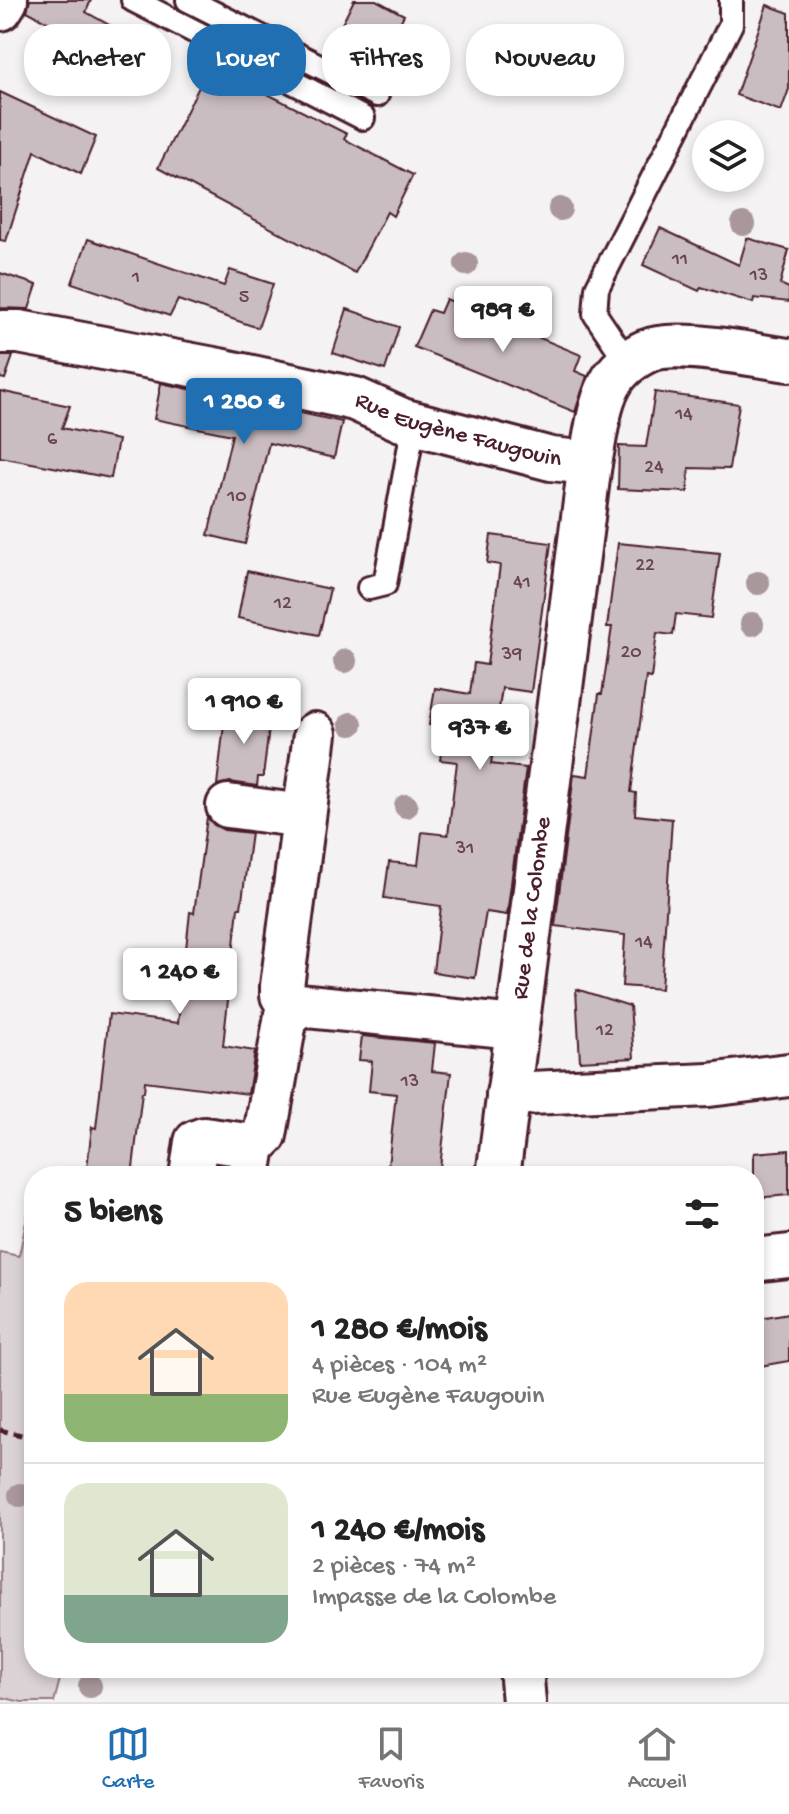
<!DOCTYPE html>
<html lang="fr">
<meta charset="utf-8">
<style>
body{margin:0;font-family:"Gochi Hand",sans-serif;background:#f2f2f2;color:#222;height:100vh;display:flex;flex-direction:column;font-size:30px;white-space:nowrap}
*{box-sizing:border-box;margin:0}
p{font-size:26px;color:#767676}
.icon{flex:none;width:44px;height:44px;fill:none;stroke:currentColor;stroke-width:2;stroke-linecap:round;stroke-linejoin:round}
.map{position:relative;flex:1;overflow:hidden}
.details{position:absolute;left:24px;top:1166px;width:740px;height:512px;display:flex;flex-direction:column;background:#fff;border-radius:32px;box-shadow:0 4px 12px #0003}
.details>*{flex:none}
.top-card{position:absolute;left:24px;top:24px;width:742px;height:72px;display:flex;gap:16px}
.controls{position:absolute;left:692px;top:120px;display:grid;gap:16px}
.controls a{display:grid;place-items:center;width:72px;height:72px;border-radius:50%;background:#fff;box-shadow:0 4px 12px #0003;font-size:40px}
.price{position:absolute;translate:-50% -68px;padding:0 18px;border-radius:8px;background:#fff;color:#222;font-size:26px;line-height:52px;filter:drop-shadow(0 2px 4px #0008)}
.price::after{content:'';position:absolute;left:50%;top:48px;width:24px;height:18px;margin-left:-12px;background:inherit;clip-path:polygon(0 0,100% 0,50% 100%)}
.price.selected{background:#1f6fb2;color:#fff}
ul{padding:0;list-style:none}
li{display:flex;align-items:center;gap:24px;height:200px;padding:0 40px}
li+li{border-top:2px solid #e0e0e0}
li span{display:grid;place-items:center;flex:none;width:224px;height:160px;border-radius:24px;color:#555}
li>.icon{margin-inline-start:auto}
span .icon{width:96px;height:96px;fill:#fffc;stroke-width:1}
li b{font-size:34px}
h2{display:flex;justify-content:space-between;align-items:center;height:96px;padding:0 40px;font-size:34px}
.pill{padding:0 28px;border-radius:32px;background:#fff;box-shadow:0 4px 12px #0003;font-size:28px;line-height:72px}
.pill.selected{background:#1f6fb2;color:#fff}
.tab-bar{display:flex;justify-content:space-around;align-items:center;height:112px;border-top:2px solid #e0e0e0;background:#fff;font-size:22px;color:#767676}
.tab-bar a{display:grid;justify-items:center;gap:4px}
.tab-bar .selected{color:#1f6fb2}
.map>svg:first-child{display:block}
.green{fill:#dbd2d5;stroke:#927880;stroke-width:2}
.building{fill:#cabdc1;stroke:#4a1f2b;stroke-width:2}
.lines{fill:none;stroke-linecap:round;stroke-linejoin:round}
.lane-casing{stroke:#4a1f2b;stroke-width:28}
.street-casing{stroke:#4a1f2b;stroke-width:48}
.secondary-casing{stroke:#4a1f2b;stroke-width:50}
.path{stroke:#4a1f2b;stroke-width:5;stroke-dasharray:8 6;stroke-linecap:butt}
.lane{stroke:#fff;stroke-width:22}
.street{stroke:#fff;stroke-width:42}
.secondary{stroke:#fff;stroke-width:44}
.tree{fill:#aa979c}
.labels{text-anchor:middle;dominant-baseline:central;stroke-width:6;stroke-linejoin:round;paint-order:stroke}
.number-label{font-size:20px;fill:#6a4650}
.street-label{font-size:24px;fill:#4a1f2b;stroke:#fff}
</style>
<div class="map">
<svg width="789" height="1702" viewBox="0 0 789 1702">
<rect width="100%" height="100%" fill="#f4f2f2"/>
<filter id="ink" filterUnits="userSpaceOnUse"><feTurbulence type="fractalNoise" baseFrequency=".0125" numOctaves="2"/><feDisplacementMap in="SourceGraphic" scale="16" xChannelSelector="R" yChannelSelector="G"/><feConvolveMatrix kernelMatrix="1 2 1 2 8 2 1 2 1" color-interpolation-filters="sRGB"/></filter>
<g filter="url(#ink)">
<path class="green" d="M 30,1203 L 34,1204 L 34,1668 L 63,1668 L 54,1702 L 22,1702 L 0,1697 L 0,1252 L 19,1256 Z"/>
<g class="building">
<path d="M 30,0 L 91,0 L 86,12 L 145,45 L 132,68 L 27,11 Z"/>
<path d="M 354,0 L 376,0 L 404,15 L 374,73 L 329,50 Z"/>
<path d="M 767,5 L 789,13 L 789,89 L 781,111 L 736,95 Z"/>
<path d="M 210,65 L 347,134 L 344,139 L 413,175 L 393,216 L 387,212 L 355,273 L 158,168 Z"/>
<path d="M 0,92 L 96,137 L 81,174 L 35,151 L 6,241 L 0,240 Z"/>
<path d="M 660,228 L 739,265 L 747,238 L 789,250 L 780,284 L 789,288 L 789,302 L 754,298 L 753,303 L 701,287 L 699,291 L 643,265 Z"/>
<path d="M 88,239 L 224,286 L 230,270 L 273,284 L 258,328 L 178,300 L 170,316 L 72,283 Z"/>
<path d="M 0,273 L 37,285 L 29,309 L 0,308 Z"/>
<path d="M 446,299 L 581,355 L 575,371 L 587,376 L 575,412 L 414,347 L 430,310 L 440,313 Z"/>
<path d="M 347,309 L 399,327 L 385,370 L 333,353 Z"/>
<path d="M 0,356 L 13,356 L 5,379 L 0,378 Z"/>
<path d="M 161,383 L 342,422 L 334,458 L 269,443 L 245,544 L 208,535 L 232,435 L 154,419 Z"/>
<path d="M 0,391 L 70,406 L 62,428 L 118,440 L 111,478 L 0,457 Z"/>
<path d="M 655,392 L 739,404 L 729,469 L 689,468 L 688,492 L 618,489 L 619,446 L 646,447 Z"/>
<path d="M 491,535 L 551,543 L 531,692 L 502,688 L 491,764 L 526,768 L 507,915 L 486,912 L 475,978 L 433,972 L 441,906 L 384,898 L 389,862 L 418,865 L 422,832 L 448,835 L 457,762 L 440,760 L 445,728 L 429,725 L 435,688 L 470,694 L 474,663 L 487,665 L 500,565 L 487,563 Z"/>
<path d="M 618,543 L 720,553 L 711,618 L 676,614 L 673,635 L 657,633 L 651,678 L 646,677 L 631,792 L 636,793 L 635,815 L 672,819 L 661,989 L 622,986 L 625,935 L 555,926 L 574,774 L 588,776 L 599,694 L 602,694 L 612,627 L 607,627 Z"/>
<path d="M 247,571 L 330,589 L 319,635 L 238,618 Z"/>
<path d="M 226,707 L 271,712 L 263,777 L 258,777 L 257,786 L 230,782 L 217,785 Z"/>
<path d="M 207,817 L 214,825 L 224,830 L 251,833 L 241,908 L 238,908 L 223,1046 L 255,1051 L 248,1094 L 145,1081 L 144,1092 L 142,1092 L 132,1176 L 86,1176 L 92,1127 L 96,1128 L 109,1014 L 178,1023 L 190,912 L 194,913 Z"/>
<path d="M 576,989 L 630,1006 L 634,1058 L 580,1061 Z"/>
<path d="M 362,1036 L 435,1043 L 432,1071 L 451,1073 L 439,1176 L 387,1176 L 396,1094 L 369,1091 L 372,1061 L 359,1060 Z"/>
<path d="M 789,1150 L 789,1195 L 754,1198 L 754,1153 Z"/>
<path d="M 789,1313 L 789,1361 L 754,1367 L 754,1319 Z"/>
</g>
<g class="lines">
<g class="lane-casing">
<g id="lane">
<path d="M 133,0 L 363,118"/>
<path d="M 188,0 L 377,95"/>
<path d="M 628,363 L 595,314 L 597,288 L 731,24 L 731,0"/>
<path d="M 369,588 L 385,584 L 414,423"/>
</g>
</g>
<g class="street-casing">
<g id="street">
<path id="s1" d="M 0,332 L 19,332 L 219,370 L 355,399 L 402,420 L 551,459 L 590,463"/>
<path d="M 228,806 L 303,816"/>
<path d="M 288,1004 L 515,1027"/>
<path d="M 508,1094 L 709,1085 L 789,1075"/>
<path d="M 191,1176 L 196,1142 L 204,1139 L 254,1146"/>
<path d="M 249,1176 L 254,1146 L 265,1135 L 288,1004 L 282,995 L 282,986 L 315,734"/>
<path id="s2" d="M 498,1176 L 590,463 C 596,436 598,402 613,379 C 620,368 635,356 647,351 C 675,338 756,356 789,360"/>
<path d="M 754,1260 L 789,1256"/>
<path d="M 521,1668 L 524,1702"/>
</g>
</g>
<g class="secondary-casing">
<path id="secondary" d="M 0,8 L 5,0"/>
</g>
<path class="path" d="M 0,1430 L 34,1438"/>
<use href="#lane" class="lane"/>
<use href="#street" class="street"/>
<use href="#secondary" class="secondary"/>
</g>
<g class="tree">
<circle cx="560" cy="209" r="12"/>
<circle cx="743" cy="224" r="12"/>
<circle cx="466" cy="264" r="12"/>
<circle cx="758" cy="583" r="12"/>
<circle cx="752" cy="624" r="12"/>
<circle cx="345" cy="661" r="12"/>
<circle cx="351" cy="724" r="12"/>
<circle cx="406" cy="806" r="12"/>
<circle cx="20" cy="1495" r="12"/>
<circle cx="90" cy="1686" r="12"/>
</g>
</g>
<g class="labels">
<g class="number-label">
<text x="680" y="260">11</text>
<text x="759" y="276">13</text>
<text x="136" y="278">1</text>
<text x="244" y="298">5</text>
<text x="684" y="415">14</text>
<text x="52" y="440">6</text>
<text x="654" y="468">24</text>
<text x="237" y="497">10</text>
<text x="645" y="566">22</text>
<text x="522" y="583">41</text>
<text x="283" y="604">12</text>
<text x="631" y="653">20</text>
<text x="512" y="655">39</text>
<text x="465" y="849">31</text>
<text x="644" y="943">14</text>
<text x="605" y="1031">12</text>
<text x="410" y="1082">13</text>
</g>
<g class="street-label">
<text stroke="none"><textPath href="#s1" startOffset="470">Rue Eugène Faugouin</textPath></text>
<text stroke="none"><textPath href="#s2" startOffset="270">Rue de la Colombe</textPath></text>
</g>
</g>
</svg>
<div class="controls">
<a><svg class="icon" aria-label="layers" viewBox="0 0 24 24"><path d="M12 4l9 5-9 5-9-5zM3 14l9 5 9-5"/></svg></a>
</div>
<b class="price" style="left:503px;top:354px">989 €</b>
<b class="price selected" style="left:244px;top:446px">1 280 €</b>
<b class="price" style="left:244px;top:746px">1 910 €</b>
<b class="price" style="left:480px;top:772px">937 €</b>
<b class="price" style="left:180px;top:1016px">1 240 €</b>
<div class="top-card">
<a class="pill">Acheter</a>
<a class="pill selected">Louer</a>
<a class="pill">Filtres</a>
<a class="pill">Nouveau</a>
</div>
<section class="details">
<h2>5 biens<svg class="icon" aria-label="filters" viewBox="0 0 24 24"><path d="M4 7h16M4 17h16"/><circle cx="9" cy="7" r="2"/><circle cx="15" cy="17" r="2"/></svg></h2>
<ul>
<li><span style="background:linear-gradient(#ffd9b3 70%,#8fb573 0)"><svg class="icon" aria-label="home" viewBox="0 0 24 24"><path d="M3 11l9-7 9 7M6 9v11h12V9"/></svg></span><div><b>1 280 €/mois</b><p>4 pièces · 104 m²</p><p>Rue Eugène Faugouin</p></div></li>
<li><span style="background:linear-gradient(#dfe7d0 70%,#7fa58c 0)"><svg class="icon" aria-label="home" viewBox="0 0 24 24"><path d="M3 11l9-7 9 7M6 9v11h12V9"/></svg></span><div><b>1 240 €/mois</b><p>2 pièces · 74 m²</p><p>Impasse de la Colombe</p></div></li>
</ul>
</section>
</div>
<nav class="tab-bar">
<a class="selected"><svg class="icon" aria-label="map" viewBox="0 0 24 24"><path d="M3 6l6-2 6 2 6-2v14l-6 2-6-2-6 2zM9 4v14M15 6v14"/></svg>Carte</a>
<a><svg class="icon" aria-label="saved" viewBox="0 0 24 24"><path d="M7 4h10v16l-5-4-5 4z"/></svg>Favoris</a>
<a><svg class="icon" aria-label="home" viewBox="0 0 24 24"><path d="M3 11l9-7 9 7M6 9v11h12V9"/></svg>Accueil</a>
</nav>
